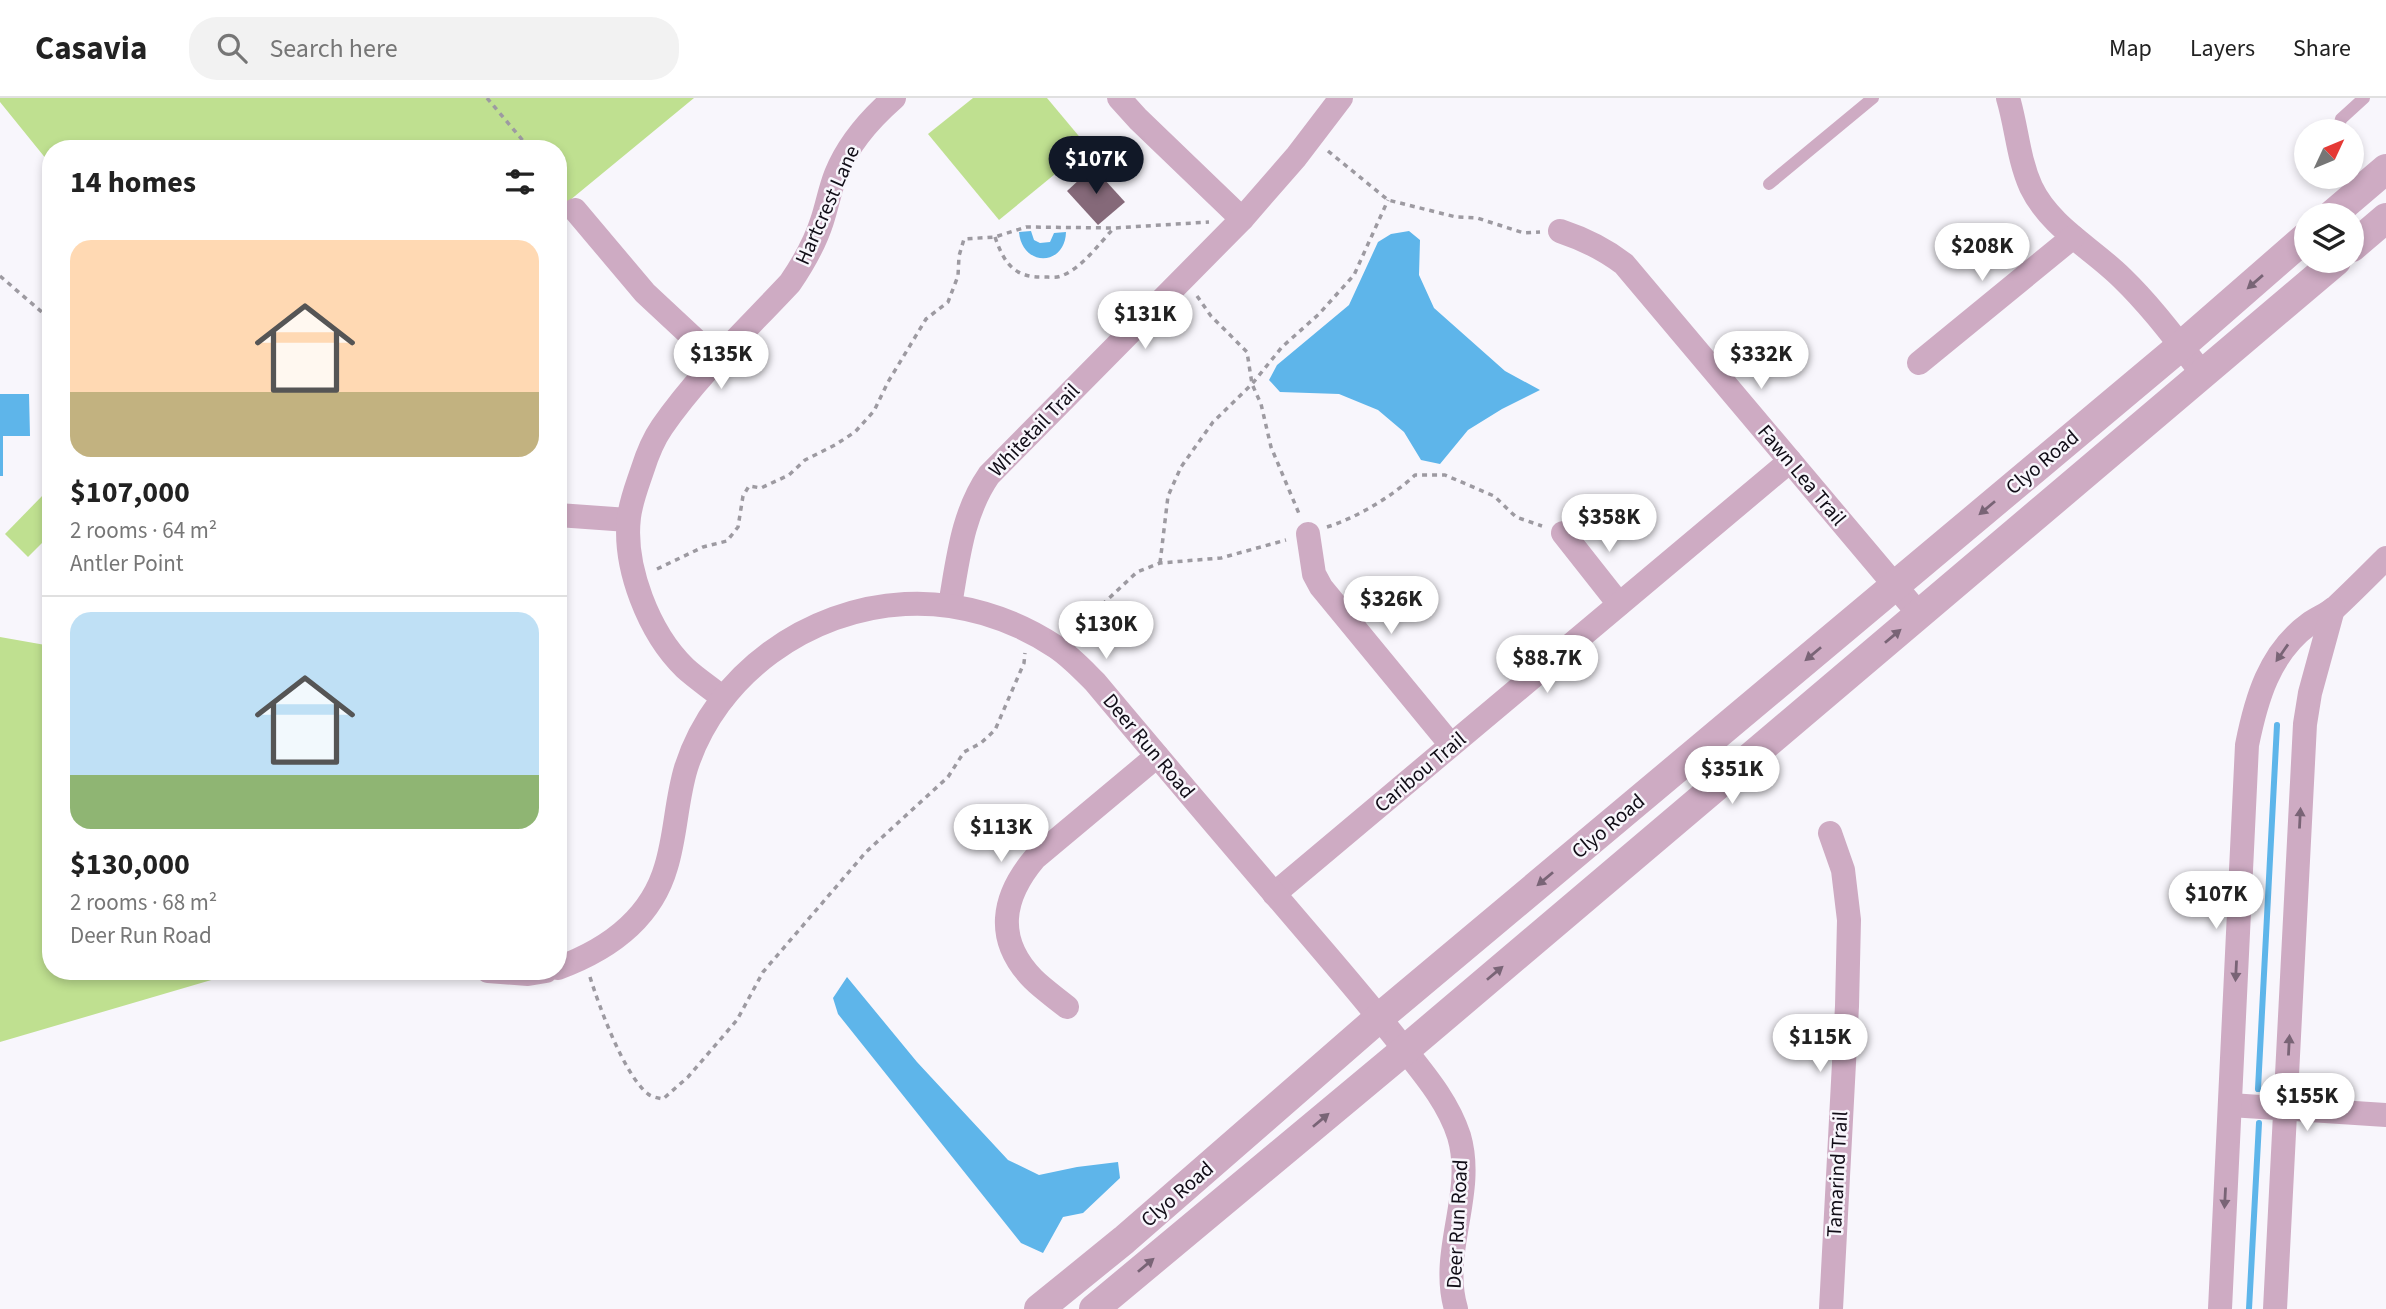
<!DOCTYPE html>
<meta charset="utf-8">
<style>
body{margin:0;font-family:"Source Sans 3",sans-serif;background:#f2f2f2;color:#222;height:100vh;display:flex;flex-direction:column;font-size:26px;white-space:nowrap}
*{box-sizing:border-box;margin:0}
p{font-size:23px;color:#767676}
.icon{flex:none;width:38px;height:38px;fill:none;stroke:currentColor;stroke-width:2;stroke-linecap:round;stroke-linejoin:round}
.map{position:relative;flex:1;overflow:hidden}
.details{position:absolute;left:42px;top:42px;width:525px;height:840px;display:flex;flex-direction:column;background:#fff;border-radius:28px;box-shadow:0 4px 10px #0003}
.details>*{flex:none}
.needle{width:46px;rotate:46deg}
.buttons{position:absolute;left:2294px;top:21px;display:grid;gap:14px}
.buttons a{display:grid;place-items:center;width:70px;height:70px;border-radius:50%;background:#fff;box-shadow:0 4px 10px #0003;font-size:35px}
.price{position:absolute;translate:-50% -60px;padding:0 16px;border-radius:24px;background:#fff;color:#222;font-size:23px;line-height:46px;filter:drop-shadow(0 2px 4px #0008)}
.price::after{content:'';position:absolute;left:50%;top:42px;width:21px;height:16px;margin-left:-10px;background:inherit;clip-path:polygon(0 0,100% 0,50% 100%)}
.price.selected{background:#111827;color:#fff}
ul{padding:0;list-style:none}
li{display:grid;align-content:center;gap:14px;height:371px;padding:0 28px}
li+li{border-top:2px solid #e0e0e0}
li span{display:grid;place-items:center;height:217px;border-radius:21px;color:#555}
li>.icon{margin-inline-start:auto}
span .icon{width:126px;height:126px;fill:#fffc;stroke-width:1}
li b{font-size:30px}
h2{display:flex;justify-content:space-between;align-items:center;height:84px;padding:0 28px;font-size:30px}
header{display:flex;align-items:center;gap:42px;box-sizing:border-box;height:98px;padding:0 35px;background:#fff;border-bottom:2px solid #e0e0e0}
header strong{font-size:33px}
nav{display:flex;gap:38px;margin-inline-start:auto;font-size:24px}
.search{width:490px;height:63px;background:#f2f2f2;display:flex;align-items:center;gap:18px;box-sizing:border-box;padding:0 24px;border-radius:28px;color:#767676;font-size:26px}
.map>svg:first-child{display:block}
.green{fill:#bfe090}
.water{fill:#5eb5ea}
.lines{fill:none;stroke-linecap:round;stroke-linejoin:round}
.stream{stroke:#5eb5ea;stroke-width:6}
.building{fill:#856979}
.path{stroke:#9d9aa1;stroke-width:3.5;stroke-dasharray:5 5;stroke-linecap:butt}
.service{stroke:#ceabc3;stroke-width:12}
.minor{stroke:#ceabc3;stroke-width:24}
.tertiary{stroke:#ceabc3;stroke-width:30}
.oneway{fill:#796476}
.labels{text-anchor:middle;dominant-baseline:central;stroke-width:5;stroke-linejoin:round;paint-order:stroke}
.street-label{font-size:21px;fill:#110d17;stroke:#f8f6fc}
</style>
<header>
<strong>Casavia</strong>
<div class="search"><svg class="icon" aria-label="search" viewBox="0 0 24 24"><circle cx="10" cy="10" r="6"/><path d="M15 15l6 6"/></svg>Search here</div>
<nav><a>Map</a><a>Layers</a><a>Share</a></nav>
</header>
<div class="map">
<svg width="2386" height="1211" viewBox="0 0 2386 1211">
<rect width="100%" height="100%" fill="#f8f6fc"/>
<g class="green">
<path d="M 0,0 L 694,0 L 558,112 L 558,51 L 51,51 L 51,67 L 0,4 Z"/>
<path d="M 973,0 L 1047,0 L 1088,49 L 999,122 L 928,36 Z"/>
<path d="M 44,396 L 51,403 L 51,436 L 28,459 L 5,436 Z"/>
<path d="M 0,539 L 51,548 L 51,873 L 242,873 L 0,944 Z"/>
</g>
<g class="water">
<path d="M 1031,133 L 1034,142 L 1040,145 L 1050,144 L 1054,135 L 1066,134 C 1065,169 1022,169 1019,134 Z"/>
<path d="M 1409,133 L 1420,142 L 1419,177 L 1434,210 L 1505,273 L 1540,292 L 1502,311 L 1468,332 L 1440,366 L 1421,362 L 1404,334 L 1378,312 L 1339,296 L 1280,294 L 1269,282 L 1277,267 L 1349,207 L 1378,144 L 1391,136 Z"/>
<path d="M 0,296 L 29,296 L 30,338 L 3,338 L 3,378 L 0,378 Z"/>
<path d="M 847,879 L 917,964 L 1008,1062 L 1039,1077 L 1077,1069 L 1118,1064 L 1120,1080 L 1083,1115 L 1063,1119 L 1043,1155 L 1021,1145 L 838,916 L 833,900 Z"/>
</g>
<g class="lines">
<g class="stream">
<path d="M 2258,991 L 2277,627"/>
<path d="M 2249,1211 L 2259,1025"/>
</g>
</g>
<path class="building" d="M 1093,69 L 1125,104 L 1098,127 L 1067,93 Z"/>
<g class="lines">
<g class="path">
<path d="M 487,0 L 530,51"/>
<path d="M 1328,53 L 1388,102 L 1456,119 L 1477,120 L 1524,135 L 1540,134"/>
<path d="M 995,139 C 1004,165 1014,180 1044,179 C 1049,179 1056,180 1061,178 C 1081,171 1099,146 1113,131"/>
<path d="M 0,178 L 51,222"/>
<path d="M 1197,198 L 1211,218 L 1247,254 L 1252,286 L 1261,306 L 1271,349 L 1300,418"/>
<path d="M 1327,429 C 1356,420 1393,398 1415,377 L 1445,377 L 1494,398 L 1516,419 L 1542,428"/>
<path d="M 1160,465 L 1168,398 L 1181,369 L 1213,324 L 1252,286 L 1282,249 L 1319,216 L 1354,177 L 1388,102"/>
<path d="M 657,471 L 703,449 L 727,443 L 738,429 L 743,398 L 749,388 L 761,390 L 789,377 L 805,362 L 835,347 L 855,334 L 874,313 L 888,284 L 926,221 L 948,204 L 958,178 L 959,158 L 964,141 L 995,139 L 1026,129 L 1114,130 L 1209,124"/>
<path d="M 1073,534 L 1137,474 L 1160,465 L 1221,460 L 1286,442"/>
<path d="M 590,879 C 599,908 624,977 648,996 C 652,999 658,1000 663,1001 L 688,979 L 737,922 L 763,874 L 866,754 L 948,679 L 964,654 L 981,645 L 995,632 L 1024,565 L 1025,555"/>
</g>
<g class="service">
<path d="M 2338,33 L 2341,21 L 2364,0"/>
<path d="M 1769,86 L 1873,0"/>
</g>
<g class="minor">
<path d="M 1119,0 L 1138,21 L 1242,121"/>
<path d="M 2008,0 C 2017,30 2018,60 2031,89 C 2050,129 2092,150 2122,180 C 2152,209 2176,242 2202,275"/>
<path d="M 575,112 L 645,195 L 718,263"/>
<path d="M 1560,133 C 1584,141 1603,150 1624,166 L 1919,516"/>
<path d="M 1919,265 L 2073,139"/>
<path d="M 558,417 L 628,422"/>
<path d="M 1563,435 L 1619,506"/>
<path d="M 1308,436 L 1314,476 L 1321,489 L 1451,647"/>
<path d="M 950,507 C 958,462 962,416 989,377 L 1242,121 L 1296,59 L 1341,0"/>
<path d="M 723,600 C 711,590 697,581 685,570 C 649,535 623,469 629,419 C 631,403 637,388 642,373 C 647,357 653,342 662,329 C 698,277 747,231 790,185 C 803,166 815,145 822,123 C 827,108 830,91 836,76 C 848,46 870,21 894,0"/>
<path d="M 1830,735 L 1843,772 L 1849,822 L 1847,908 L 1831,1211"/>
<path d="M 1274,796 L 1790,363"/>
<path d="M 558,870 C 607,852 651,821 666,769 C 676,737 676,703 686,670 C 716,576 808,511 905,506 C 958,503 1013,520 1056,549 C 1071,559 1083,572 1095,584 C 1171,675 1248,765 1325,855 C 1354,889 1382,922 1409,957 C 1429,982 1449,1007 1459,1038 C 1476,1096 1439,1153 1456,1211"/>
<path d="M 488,873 L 528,876 L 546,873"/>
<path d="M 1067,909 C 1056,900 1043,891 1033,881 C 994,841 1002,799 1035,760 L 1157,658"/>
<path d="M 2230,1007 L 2386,1017"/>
<path d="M 2220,1211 L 2247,647 C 2256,602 2269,555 2309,526 C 2317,520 2328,516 2336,509 C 2353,493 2369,477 2386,460"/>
<path d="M 2275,1211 L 2305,626 L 2310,595 L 2333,511"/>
</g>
<g class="tertiary">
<path d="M 2332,117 L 2386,71"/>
<path d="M 2352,149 L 2386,120"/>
<path d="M 1039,1211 L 1124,1142 L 1380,919 L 2181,248 L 2306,139"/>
<path d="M 1094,1211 L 1405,952 L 2336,163"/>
</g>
</g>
<defs><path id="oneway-solid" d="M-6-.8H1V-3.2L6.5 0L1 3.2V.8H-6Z" transform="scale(1.75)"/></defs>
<g class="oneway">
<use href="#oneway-solid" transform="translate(2255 184) rotate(139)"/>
<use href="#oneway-solid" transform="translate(1987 410) rotate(140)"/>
<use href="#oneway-solid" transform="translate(1893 538) rotate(-40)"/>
<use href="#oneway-solid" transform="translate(2282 555) rotate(125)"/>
<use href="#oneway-solid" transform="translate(1813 556) rotate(140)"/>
<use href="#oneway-solid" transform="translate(2300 720) rotate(-87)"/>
<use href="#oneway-solid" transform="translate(1545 781) rotate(140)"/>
<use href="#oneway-solid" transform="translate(2236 873) rotate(93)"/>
<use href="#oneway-solid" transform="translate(1495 875) rotate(-40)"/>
<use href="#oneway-solid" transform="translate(2289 947) rotate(-87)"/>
<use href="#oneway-solid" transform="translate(1321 1022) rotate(-40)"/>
<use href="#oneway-solid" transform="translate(2225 1100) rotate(93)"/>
<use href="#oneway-solid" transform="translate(1146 1167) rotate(-40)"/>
</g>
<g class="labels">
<g class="street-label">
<text transform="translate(827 107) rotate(-66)">Hartcrest Lane</text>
<text transform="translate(1034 332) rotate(-46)">Whitetail Trail</text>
<text transform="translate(2042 364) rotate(-40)">Clyo Road</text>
<text transform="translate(1802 377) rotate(50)">Fawn Lea Trail</text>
<text transform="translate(1149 648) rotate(50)">Deer Run Road</text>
<text transform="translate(1420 674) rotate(-40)">Caribou Trail</text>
<text transform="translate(1608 728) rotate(-40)">Clyo Road</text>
<text transform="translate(1837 1076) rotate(-87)">Tamarind Trail</text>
<text transform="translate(1177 1096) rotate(-41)">Clyo Road</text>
<text transform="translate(1457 1126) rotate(-87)">Deer Run Road</text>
</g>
</g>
</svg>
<div class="buttons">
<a><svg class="needle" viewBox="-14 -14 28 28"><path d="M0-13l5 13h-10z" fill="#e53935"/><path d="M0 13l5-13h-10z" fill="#767676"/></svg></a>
<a><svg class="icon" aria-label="layers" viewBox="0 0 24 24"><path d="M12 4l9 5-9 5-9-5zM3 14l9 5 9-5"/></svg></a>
</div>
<b class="price selected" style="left:1096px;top:98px">$107K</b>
<b class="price" style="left:1982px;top:185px">$208K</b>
<b class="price" style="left:1145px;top:253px">$131K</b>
<b class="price" style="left:721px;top:293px">$135K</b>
<b class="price" style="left:1761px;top:293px">$332K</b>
<b class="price" style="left:1609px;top:456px">$358K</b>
<b class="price" style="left:1391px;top:538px">$326K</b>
<b class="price" style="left:1106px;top:563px">$130K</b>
<b class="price" style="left:1547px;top:597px">$88.7K</b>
<b class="price" style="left:1732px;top:708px">$351K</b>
<b class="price" style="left:1001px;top:766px">$113K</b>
<b class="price" style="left:2216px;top:833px">$107K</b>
<b class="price" style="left:1820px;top:976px">$115K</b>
<b class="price" style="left:2307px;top:1035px">$155K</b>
<section class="details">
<h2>14 homes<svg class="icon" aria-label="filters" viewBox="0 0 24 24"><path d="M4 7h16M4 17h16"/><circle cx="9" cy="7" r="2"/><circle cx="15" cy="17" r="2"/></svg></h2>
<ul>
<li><span style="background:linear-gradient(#ffd9b3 70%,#c2b280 0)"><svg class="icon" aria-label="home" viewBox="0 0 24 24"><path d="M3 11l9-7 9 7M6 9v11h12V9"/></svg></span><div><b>$107,000</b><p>2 rooms · 64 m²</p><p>Antler Point</p></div></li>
<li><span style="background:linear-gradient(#bfe0f5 75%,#8fb573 0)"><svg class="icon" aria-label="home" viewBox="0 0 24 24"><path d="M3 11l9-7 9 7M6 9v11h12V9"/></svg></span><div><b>$130,000</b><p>2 rooms · 68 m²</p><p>Deer Run Road</p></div></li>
</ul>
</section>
</div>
